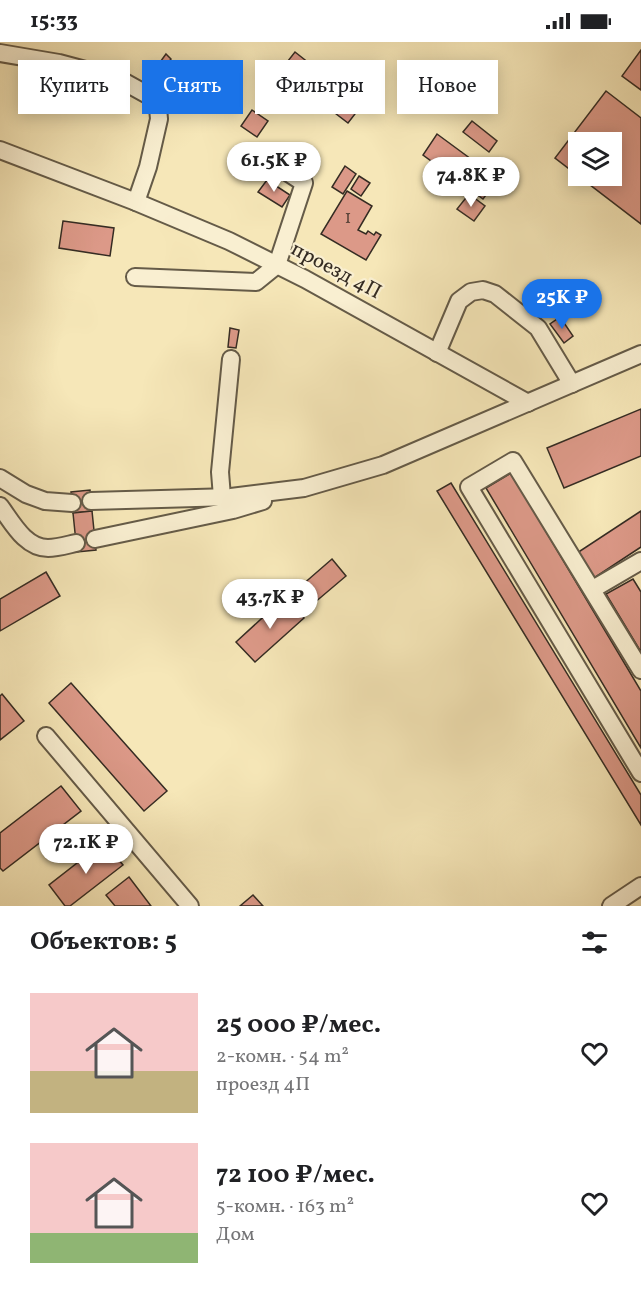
<!DOCTYPE html>
<html lang="ru">
<meta charset="utf-8">
<style>
body{margin:0;font-family:Vollkorn,serif;background:#f2f2f2;color:#202124;height:100vh;display:flex;flex-direction:column;font-size:22px;white-space:nowrap}
*{box-sizing:border-box;margin:0}
p{font-size:20px;color:#757577}
.icon{flex:none;width:33px;height:33px;fill:none;stroke:currentColor;stroke-width:2;stroke-linecap:round;stroke-linejoin:round}
.map{position:relative;height:864px;overflow:hidden}
.side{display:flex;flex-direction:column;background:#fff;flex:1}
.side>*{flex:none}
.top-card{position:absolute;left:18px;top:18px;width:606px;height:54px;display:flex;gap:12px}
.fabs{position:absolute;left:568px;top:90px;display:grid;gap:12px}
.fabs a{display:grid;place-items:center;width:54px;height:54px;border-radius:0px;background:#fff;box-shadow:0 3px 15px #0003;font-size:30px}
.price{position:absolute;translate:-50% -51px;padding:0 14px;border-radius:21px;background:#fff;color:#222;font-size:20px;line-height:39px;filter:drop-shadow(0 2px 3px #0008)}
.price::after{content:'';position:absolute;left:50%;top:36px;width:18px;height:14px;margin-left:-9px;background:inherit;clip-path:polygon(0 0,100% 0,50% 100%)}
.price.active{background:#1a73e8;color:#fff}
ul{padding:0;list-style:none}
li{display:flex;align-items:center;gap:18px;height:150px;padding:0 30px}
li span{display:grid;place-items:center;flex:none;width:168px;height:120px;border-radius:0px;color:#555}
li>.icon{margin-inline-start:auto}
span .icon{width:72px;height:72px;fill:#fffc;stroke-width:1}
li b{font-size:26px}
h2{display:flex;justify-content:space-between;align-items:center;height:72px;padding:0 30px;font-size:26px}
.chip{padding:0 21px;border-radius:0px;background:#fff;box-shadow:0 3px 15px #0003;font-size:21px;line-height:54px}
.chip.active{background:#1a73e8;color:#fff}
.status{display:flex;justify-content:space-between;align-items:center;height:42px;padding:0 30px;background:#fff;direction:ltr}
.status svg{height:16px;fill:currentColor}
.map>svg:first-child{display:block}
.building{fill:#dc9988;stroke:#352c23;stroke-width:1.5;fill-rule:evenodd}
.lines{fill:none;stroke-linecap:round;stroke-linejoin:round}
.minor-casing{stroke:#655b48;stroke-width:20}
.minor{stroke:#f9efd1;stroke-width:16}
.labels{text-anchor:middle;dominant-baseline:central;stroke-width:4.5;stroke-linejoin:round;paint-order:stroke}
.number-label{font-size:18px;fill:#5f473c}
.street-label{font-size:21px;fill:#352c23;stroke:#f9efd1}
</style>
<div class="status"><b>15:33</b><svg viewBox="0 0 49 12"><path d="M0 12V9h3v3zM5 12V6h3v6zM10 12V3h3v9zM15 12V0h3v12zM26 1h20v11H26zM47 4h2v5h-2z"/></svg></div>
<div class="map">
<svg width="641" height="864" viewBox="0 0 641 864">
<rect width="100%" height="100%" fill="#f6e7b8"/>
<filter id="stains"><feTurbulence type="fractalNoise" baseFrequency=".00333" numOctaves="4"/><feColorMatrix values="0 0 0 0 .2 0 0 0 0 .09 0 0 0 0 .02 0 0 0 .5 -.17"/></filter>
<radialGradient id="worn" r=".72"><stop offset=".6" stop-color="#630" stop-opacity="0"/><stop offset="1" stop-color="#630" stop-opacity=".3"/></radialGradient>
<g class="building">
<path d="M 641,8 L 641,48 L 622,34 Z"/>
<path d="M 295,10 L 362,63 L 348,81 L 280,29 Z"/>
<path d="M 166,12 L 171,17 L 160,31 L 155,27 Z"/>
<path d="M 606,49 L 641,76 L 641,182 L 555,116 ZM 579,100 L 612,100 L 612,134 L 579,134 Z"/>
<path d="M 252,68 L 268,79 L 257,95 L 241,84 Z"/>
<path d="M 472,79 L 497,99 L 489,110 L 463,90 Z"/>
<path d="M 437,92 L 498,137 L 483,157 L 423,113 Z"/>
<path d="M 345,124 L 356,132 L 343,152 L 332,145 Z"/>
<path d="M 359,134 L 370,141 L 361,154 L 351,147 Z"/>
<path d="M 267,138 L 290,153 L 282,165 L 258,150 Z"/>
<path d="M 347,149 L 372,164 L 358,188 L 366,192 L 368,189 L 374,193 L 376,190 L 381,193 L 366,218 L 321,192 Z"/>
<path d="M 469,152 L 485,164 L 474,179 L 457,167 Z"/>
<path d="M 63,179 L 114,186 L 110,214 L 59,206 Z"/>
<path d="M 560,275 L 573,294 L 564,301 L 550,282 Z"/>
<path d="M 230,286 L 239,288 L 236,306 L 228,305 Z"/>
<path d="M 641,367 L 641,414 L 564,446 L 547,406 Z"/>
<path d="M 511,431 L 641,649 L 641,706 L 486,446 Z"/>
<path d="M 451,441 L 641,753 L 641,783 L 437,449 Z"/>
<path d="M 90,448 L 92,469 L 73,471 L 71,450 Z"/>
<path d="M 92,469 L 96,508 L 77,510 L 73,471 Z"/>
<path d="M 641,469 L 641,505 L 594,536 L 577,511 Z"/>
<path d="M 332,517 L 346,534 L 307,567 L 294,550 Z"/>
<path d="M 46,530 L 60,554 L 0,589 L 0,557 Z"/>
<path d="M 633,537 L 641,550 L 641,610 L 606,552 Z"/>
<path d="M 285,555 L 304,576 L 255,620 L 236,600 Z"/>
<path d="M 71,641 L 167,749 L 144,769 L 49,661 Z"/>
<path d="M 2,652 L 24,679 L 0,698 L 0,654 Z"/>
<path d="M 61,744 L 81,769 L 3,829 L 0,826 L 0,791 Z"/>
<path d="M 104,800 L 123,823 L 70,864 L 65,864 L 49,843 Z"/>
<path d="M 129,835 L 151,864 L 115,864 L 106,853 Z"/>
<path d="M 253,853 L 263,864 L 240,864 Z"/>
</g>
<g class="lines">
<g class="minor-casing">
<g id="minor">
<path d="M 0,11 L 59,21 L 119,37 L 155,57 L 158,66 L 159,77 L 148,125 L 136,160"/>
<path d="M 0,108 L 136,160 L 229,199 L 305,237 L 528,361"/>
<path d="M 135,235 L 256,240 L 277,223 L 304,141 L 261,113"/>
<path d="M 437,311 L 459,259 L 471,250 L 483,248 L 495,252 L 538,286 L 572,342"/>
<path d="M 0,436 L 26,452 L 45,459 L 72,461"/>
<path d="M 222,455 L 220,430 L 231,317"/>
<path d="M 91,459 L 231,455 L 304,446 L 383,423 L 641,312"/>
<path d="M 0,464 C 12,480 25,506 48,506 C 57,506 67,503 76,501"/>
<path d="M 95,497 L 233,468 L 263,459"/>
<path d="M 593,547 L 641,519"/>
<path d="M 641,628 L 513,419 L 469,445 L 641,731"/>
<path d="M 46,694 L 190,864"/>
<path d="M 611,864 L 641,844"/>
</g>
</g>
<use href="#minor" class="minor"/>
</g>
<g class="labels">
<g class="number-label">
<text x="348" y="176">1</text>
</g>
<g class="street-label">
<text transform="translate(336 229) rotate(28)">проезд 4П</text>
</g>
</g>
<rect width="100%" height="100%" filter="url(#stains)"/>
<rect width="100%" height="100%" fill="url(#worn)"/>
</svg>
<div class="fabs">
<a><svg class="icon" aria-label="layers" viewBox="0 0 24 24"><path d="M12 4l9 5-9 5-9-5zM3 14l9 5 9-5"/></svg></a>
</div>
<b class="price" style="left:274px;top:151px">61.5K ₽</b>
<b class="price" style="left:471px;top:166px">74.8K ₽</b>
<b class="price active" style="left:562px;top:288px">25K ₽</b>
<b class="price" style="left:270px;top:588px">43.7K ₽</b>
<b class="price" style="left:86px;top:833px">72.1K ₽</b>
<div class="top-card">
<a class="chip">Купить</a>
<a class="chip active">Снять</a>
<a class="chip">Фильтры</a>
<a class="chip">Новое</a>
</div>
</div>
<section class="side">
<h2>Объектов: 5<svg class="icon" aria-label="filters" viewBox="0 0 24 24"><path d="M4 7h16M4 17h16"/><circle cx="9" cy="7" r="2"/><circle cx="15" cy="17" r="2"/></svg></h2>
<ul>
<li><span style="background:linear-gradient(#f6c9c9 65%,#c2b280 0)"><svg class="icon" aria-label="home" viewBox="0 0 24 24"><path d="M3 11l9-7 9 7M6 9v11h12V9"/></svg></span><div><b>25 000 ₽/мес.</b><p>2-комн. · 54 m²</p><p>проезд 4П</p></div><svg class="icon" aria-label="heart" viewBox="0 0 24 24"><path d="M12 20l-8-8c-3-5 5-10 8-4 3-6 11-1 8 4z"/></svg></li>
<li><span style="background:linear-gradient(#f6c9c9 75%,#8fb573 0)"><svg class="icon" aria-label="home" viewBox="0 0 24 24"><path d="M3 11l9-7 9 7M6 9v11h12V9"/></svg></span><div><b>72 100 ₽/мес.</b><p>5-комн. · 163 m²</p><p>Дом</p></div><svg class="icon" aria-label="heart" viewBox="0 0 24 24"><path d="M12 20l-8-8c-3-5 5-10 8-4 3-6 11-1 8 4z"/></svg></li>
</ul>
</section>
